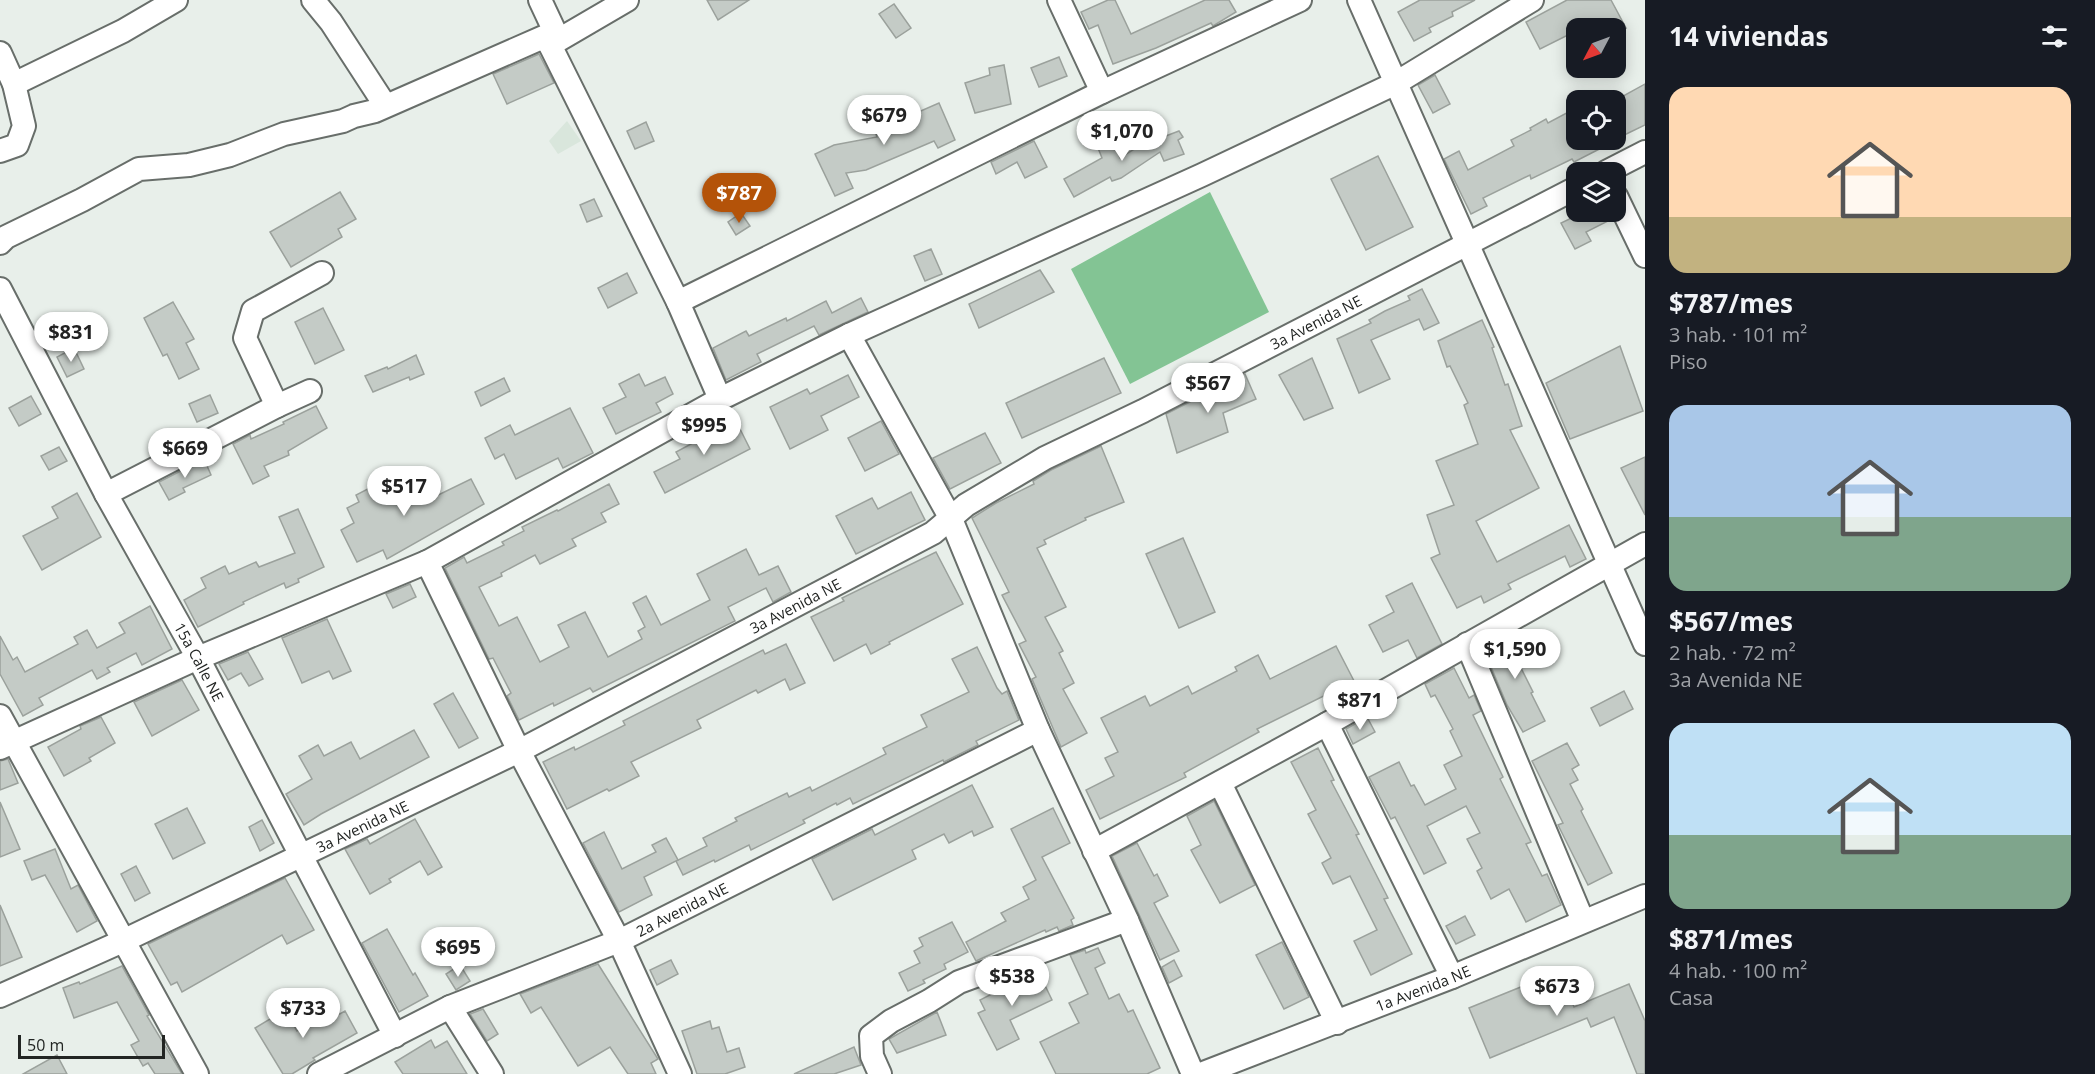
<!DOCTYPE html>
<html lang="es">
<meta charset="utf-8">
<style>
body{margin:0;font-family:"Open Sans",sans-serif;background:#242831;color:#f1f3f6;height:100vh;display:flex;flex-direction:column;font-size:22px;white-space:nowrap}
*{box-sizing:border-box;margin:0}
p{font-size:20px;color:#9ea1a6}
.icon{flex:none;width:33px;height:33px;fill:none;stroke:currentColor;stroke-width:2;stroke-linecap:round;stroke-linejoin:round}
.map{position:relative;flex:1;overflow:hidden}
.sheet{display:flex;flex-direction:column;background:#171b24;width:450px}
.sheet>*{flex:none}
.needle{width:39px;rotate:229deg}
.fabs{position:absolute;left:1566px;top:18px;display:grid;gap:12px}
.fabs a{display:grid;place-items:center;width:60px;height:60px;border-radius:12px;background:#171b24;box-shadow:0 3px 15px #0003;font-size:30px}
.scale{position:absolute;left:18px;bottom:15px;width:147px;box-sizing:border-box;padding-left:6px;border:3px solid #222523;border-top:0;font-size:16px;line-height:21px;white-space:nowrap;color:#222523;-webkit-text-stroke:4px #e8efea;paint-order:stroke}
.price{position:absolute;translate:-50% -51px;padding:0 14px;border-radius:21px;background:#fff;color:#222;font-size:20px;line-height:39px;filter:drop-shadow(0 2px 3px #0008)}
.price::after{content:'';position:absolute;left:50%;top:36px;width:18px;height:14px;margin-left:-9px;background:inherit;clip-path:polygon(0 0,100% 0,50% 100%)}
.price.on{background:#b45309;color:#fff}
ul{padding:0;list-style:none}
li{display:grid;align-content:center;gap:12px;height:318px;padding:0 24px}
li span{display:grid;place-items:center;height:186px;border-radius:18px;color:#555}
li>.icon{margin-inline-start:auto}
span .icon{width:108px;height:108px;fill:#fffc;stroke-width:1}
li b{font-size:26px}
h2{display:flex;justify-content:space-between;align-items:center;height:72px;padding:0 24px;font-size:26px}
main{display:flex;flex:1;min-height:0}
.map>svg:first-child{display:block}
.built{fill:#d9e6dc}
.forest{fill:#83c494}
.building{fill:#c4cbc6;stroke:#9ba19c;stroke-width:1.5}
.lines{fill:none;stroke-linecap:round;stroke-linejoin:round}
.minor-casing{stroke:#686e6a;stroke-width:26}
.minor{stroke:#fff;stroke-width:22}
.labels{text-anchor:middle;dominant-baseline:central;stroke-width:6;stroke-linejoin:round;paint-order:stroke}
.street-label{font-size:15px;fill:#222523;stroke:#e8efea}
</style>
<main>
<div class="map">
<svg width="1645" height="1074" viewBox="0 0 1645 1074">
<rect width="100%" height="100%" fill="#e8efea"/>
<path class="built" d="M 567,121 L 581,141 L 558,154 L 549,141 Z"/>
<path class="forest" d="M 1210,192 L 1269,312 L 1130,384 L 1071,269 Z"/>
<g class="building">
<path d="M 707,0 L 749,0 L 718,20 Z"/>
<path d="M 1108,0 L 1115,0 L 1131,34 L 1205,0 L 1229,0 L 1236,12 L 1213,26 L 1211,23 L 1156,48 L 1113,64 L 1098,25 L 1089,29 L 1081,12 Z"/>
<path d="M 1420,0 L 1475,0 L 1452,12 L 1453,16 L 1429,28 L 1431,32 L 1414,41 L 1398,12 Z"/>
<path d="M 1567,0 L 1611,0 L 1626,28 L 1598,28 L 1594,21 L 1581,28 L 1576,28 L 1576,31 L 1540,49 L 1526,22 Z"/>
<path d="M 894,4 L 911,28 L 896,38 L 879,14 Z"/>
<path d="M 539,54 L 554,83 L 507,104 L 493,74 Z"/>
<path d="M 1059,57 L 1067,76 L 1039,87 L 1031,68 Z"/>
<path d="M 1004,65 L 1011,104 L 975,113 L 965,83 L 990,75 L 989,68 Z"/>
<path d="M 1435,75 L 1450,104 L 1433,113 L 1418,85 Z"/>
<path d="M 1645,84 L 1645,125 L 1616,139 L 1616,100 Z"/>
<path d="M 939,103 L 955,140 L 938,148 L 934,141 L 866,170 L 846,173 L 853,188 L 835,196 L 815,154 L 834,145 L 877,137 L 875,131 Z"/>
<path d="M 1576,108 L 1576,140 L 1617,140 L 1574,162 L 1572,159 L 1531,179 L 1530,175 L 1483,198 L 1487,206 L 1471,214 L 1444,159 L 1459,151 L 1468,170 L 1514,146 L 1511,140 L 1531,130 L 1530,128 L 1546,119 L 1548,123 Z"/>
<path d="M 646,122 L 654,141 L 635,149 L 627,131 Z"/>
<path d="M 1179,131 L 1183,137 L 1178,140 L 1184,154 L 1164,161 L 1160,152 L 1121,178 L 1112,181 L 1110,177 L 1074,197 L 1064,179 L 1102,158 L 1098,148 L 1114,142 L 1120,158 L 1144,143 L 1145,144 Z"/>
<path d="M 1034,141 L 1047,167 L 1025,178 L 1017,162 L 996,174 L 991,162 Z"/>
<path d="M 1378,156 L 1413,227 L 1366,250 L 1331,179 Z"/>
<path d="M 340,192 L 356,219 L 338,229 L 342,237 L 291,267 L 270,232 Z"/>
<path d="M 594,199 L 602,216 L 587,222 L 580,205 Z"/>
<path d="M 1584,212 L 1608,212 L 1612,219 L 1586,232 L 1591,241 L 1575,249 L 1561,223 Z"/>
<path d="M 741,213 L 750,226 L 736,235 L 728,222 Z"/>
<path d="M 931,249 L 942,274 L 925,281 L 914,256 Z"/>
<path d="M 1040,270 L 1054,292 L 979,328 L 969,304 Z"/>
<path d="M 627,273 L 637,293 L 608,308 L 598,288 Z"/>
<path d="M 1422,289 L 1439,323 L 1424,330 L 1419,319 L 1371,340 L 1390,379 L 1359,393 L 1337,339 L 1371,323 L 1369,320 L 1385,311 L 1410,300 L 1408,296 Z"/>
<path d="M 861,298 L 868,312 L 819,335 L 814,326 L 757,354 L 761,362 L 726,380 L 713,348 L 746,331 L 749,336 L 786,318 L 787,321 L 826,301 L 832,313 Z"/>
<path d="M 173,302 L 194,339 L 186,343 L 199,369 L 179,379 L 167,354 L 163,356 L 144,318 Z"/>
<path d="M 323,308 L 344,350 L 315,364 L 295,322 Z"/>
<path d="M 1482,320 L 1494,347 L 1492,348 L 1505,385 L 1508,384 L 1522,426 L 1510,430 L 1539,488 L 1476,521 L 1497,562 L 1569,525 L 1586,559 L 1570,567 L 1565,556 L 1508,584 L 1511,589 L 1484,603 L 1481,596 L 1457,608 L 1431,558 L 1440,554 L 1427,515 L 1454,505 L 1436,461 L 1478,444 L 1464,405 L 1468,403 L 1450,366 L 1447,367 L 1438,341 Z"/>
<path d="M 1620,346 L 1643,411 L 1570,439 L 1546,383 Z"/>
<path d="M 74,348 L 84,369 L 67,377 L 57,357 Z"/>
<path d="M 416,355 L 424,374 L 410,380 L 409,377 L 373,392 L 365,376 L 387,367 L 388,369 Z"/>
<path d="M 1104,358 L 1121,393 L 1022,438 L 1006,403 Z"/>
<path d="M 1312,358 L 1333,408 L 1304,420 L 1279,375 Z"/>
<path d="M 639,374 L 645,386 L 665,377 L 673,394 L 656,403 L 661,412 L 616,434 L 603,408 L 626,397 L 619,384 Z"/>
<path d="M 1245,374 L 1256,399 L 1223,413 L 1228,432 L 1177,453 L 1166,414 Z"/>
<path d="M 848,375 L 859,397 L 821,416 L 828,430 L 790,449 L 770,407 L 807,389 L 810,394 Z"/>
<path d="M 504,378 L 510,391 L 481,406 L 475,392 Z"/>
<path d="M 210,395 L 218,413 L 197,422 L 189,404 Z"/>
<path d="M 31,396 L 41,414 L 19,426 L 9,408 Z"/>
<path d="M 316,406 L 327,428 L 288,451 L 289,455 L 264,466 L 269,476 L 253,484 L 233,444 L 250,435 L 251,439 L 284,424 L 283,422 Z"/>
<path d="M 570,408 L 593,453 L 563,468 L 558,458 L 516,479 L 504,454 L 495,459 L 485,438 L 510,425 L 515,435 Z"/>
<path d="M 735,419 L 750,449 L 665,493 L 654,472 L 680,459 L 676,452 L 706,436 L 705,434 Z"/>
<path d="M 881,421 L 899,454 L 865,471 L 848,438 Z"/>
<path d="M 985,433 L 1001,463 L 950,489 L 933,458 Z"/>
<path d="M 1101,446 L 1124,502 L 1085,518 L 1086,520 L 1044,540 L 1046,544 L 1037,548 L 1066,607 L 1045,617 L 1063,651 L 1059,653 L 1074,683 L 1063,689 L 1087,733 L 1061,747 L 1032,679 L 1036,677 L 1019,644 L 1026,641 L 1002,595 L 1009,592 L 972,518 L 996,503 L 1034,484 L 1033,481 L 1051,470 Z"/>
<path d="M 59,447 L 67,461 L 49,470 L 41,456 Z"/>
<path d="M 1645,457 L 1645,515 L 1621,468 Z"/>
<path d="M 204,459 L 211,475 L 183,488 L 185,492 L 169,500 L 159,482 Z"/>
<path d="M 417,479 L 428,500 L 471,479 L 484,504 L 387,559 L 383,550 L 357,562 L 341,530 L 354,523 L 347,508 L 359,502 L 356,495 L 385,480 L 391,492 Z"/>
<path d="M 609,484 L 619,504 L 601,513 L 606,522 L 572,539 L 576,546 L 540,564 L 535,555 L 501,573 L 502,576 L 479,587 L 499,626 L 517,617 L 540,662 L 569,647 L 558,625 L 585,612 L 608,657 L 642,639 L 638,631 L 645,627 L 633,603 L 646,596 L 661,625 L 710,600 L 697,574 L 746,549 L 759,575 L 778,566 L 791,592 L 773,602 L 766,588 L 728,607 L 735,621 L 593,692 L 590,688 L 554,706 L 553,703 L 519,720 L 507,696 L 511,693 L 493,658 L 489,659 L 445,568 L 464,557 L 467,563 L 504,545 L 502,542 L 524,531 L 522,527 L 557,510 L 558,511 Z"/>
<path d="M 911,492 L 925,520 L 856,554 L 836,516 L 872,498 L 878,509 Z"/>
<path d="M 77,493 L 101,537 L 42,570 L 23,536 L 58,518 L 52,507 Z"/>
<path d="M 298,509 L 324,567 L 298,579 L 299,582 L 286,588 L 284,583 L 243,602 L 244,604 L 198,627 L 184,600 L 206,588 L 201,578 L 225,566 L 229,574 L 256,562 L 259,567 L 295,553 L 279,517 Z"/>
<path d="M 1183,538 L 1215,612 L 1179,628 L 1146,554 Z"/>
<path d="M 936,552 L 963,604 L 889,642 L 890,644 L 871,654 L 866,644 L 834,661 L 811,617 L 844,601 L 842,598 Z"/>
<path d="M 1412,583 L 1442,644 L 1417,658 L 1408,640 L 1383,652 L 1369,625 L 1394,612 L 1386,596 Z"/>
<path d="M 410,584 L 416,597 L 393,608 L 386,594 Z"/>
<path d="M 150,606 L 172,649 L 142,665 L 136,653 L 107,668 L 110,672 L 97,679 L 92,670 L 39,698 L 43,705 L 23,716 L 0,674 L 0,636 L 13,660 L 17,657 L 25,672 L 78,644 L 74,637 L 87,630 L 97,648 L 125,633 L 119,623 Z"/>
<path d="M 327,619 L 351,671 L 333,679 L 329,671 L 302,683 L 282,638 Z"/>
<path d="M 1521,630 L 1531,649 L 1515,656 L 1533,692 L 1531,693 L 1545,721 L 1523,732 L 1507,705 L 1484,650 Z"/>
<path d="M 786,644 L 805,683 L 790,690 L 785,679 L 758,693 L 756,690 L 697,720 L 701,728 L 631,762 L 639,776 L 609,791 L 607,789 L 567,809 L 543,762 L 574,747 L 575,750 L 625,725 L 623,721 L 763,650 L 765,654 Z"/>
<path d="M 1336,646 L 1354,681 L 1257,729 L 1259,732 L 1184,773 L 1186,777 L 1100,819 L 1086,790 L 1114,776 L 1105,758 L 1118,752 L 1101,718 L 1145,696 L 1150,706 L 1188,686 L 1192,694 L 1237,671 L 1235,667 L 1258,655 L 1270,679 Z"/>
<path d="M 977,647 L 997,688 L 1002,694 L 1007,691 L 1019,720 L 976,741 L 978,745 L 944,762 L 943,760 L 853,804 L 850,798 L 837,805 L 836,803 L 803,820 L 805,823 L 751,850 L 749,845 L 715,862 L 714,860 L 683,875 L 676,861 L 707,846 L 703,838 L 737,821 L 735,818 L 787,793 L 789,797 L 810,787 L 812,791 L 886,754 L 883,748 L 927,727 L 921,715 L 969,692 L 952,659 Z"/>
<path d="M 248,652 L 263,679 L 249,686 L 241,673 L 228,680 L 219,664 Z"/>
<path d="M 1454,668 L 1469,698 L 1474,695 L 1481,711 L 1473,715 L 1503,777 L 1500,779 L 1531,842 L 1526,844 L 1542,876 L 1547,874 L 1561,905 L 1526,922 L 1509,889 L 1491,899 L 1477,871 L 1482,868 L 1467,839 L 1480,833 L 1466,806 L 1427,826 L 1446,863 L 1424,874 L 1395,817 L 1391,819 L 1369,777 L 1399,762 L 1411,786 L 1414,785 L 1425,805 L 1456,789 L 1444,765 L 1462,756 L 1450,731 L 1453,729 L 1435,695 L 1431,697 L 1425,684 Z"/>
<path d="M 182,680 L 199,710 L 152,736 L 134,702 Z"/>
<path d="M 1624,691 L 1633,709 L 1600,726 L 1591,708 Z"/>
<path d="M 453,693 L 478,738 L 459,748 L 434,704 Z"/>
<path d="M 101,717 L 115,743 L 89,758 L 91,761 L 64,776 L 48,747 L 81,729 L 80,726 Z"/>
<path d="M 1367,717 L 1375,732 L 1353,744 L 1346,729 Z"/>
<path d="M 414,730 L 429,757 L 321,814 L 304,825 L 286,794 L 312,779 L 299,756 L 318,745 L 324,756 L 351,742 L 360,759 Z"/>
<path d="M 1567,743 L 1579,765 L 1572,769 L 1578,780 L 1570,784 L 1583,809 L 1581,811 L 1612,873 L 1588,885 L 1558,825 L 1563,823 L 1532,761 Z"/>
<path d="M 1318,748 L 1334,780 L 1331,781 L 1359,834 L 1356,835 L 1388,898 L 1384,899 L 1412,954 L 1371,975 L 1354,941 L 1377,930 L 1350,876 L 1333,884 L 1322,863 L 1331,858 L 1308,814 L 1316,810 L 1291,762 Z"/>
<path d="M 8,759 L 18,783 L 0,790 L 0,761 Z"/>
<path d="M 972,785 L 993,827 L 974,836 L 972,831 L 949,843 L 944,834 L 912,850 L 916,859 L 833,900 L 812,859 L 872,829 L 875,835 Z"/>
<path d="M 1214,801 L 1255,885 L 1220,903 L 1191,850 L 1201,845 L 1187,816 Z"/>
<path d="M 0,802 L 20,849 L 0,857 Z"/>
<path d="M 187,808 L 205,843 L 173,859 L 155,824 Z"/>
<path d="M 1053,808 L 1070,843 L 1042,857 L 1074,918 L 1071,920 L 1073,925 L 1059,931 L 1057,927 L 1046,932 L 1045,930 L 976,961 L 966,942 L 1006,921 L 1001,913 L 1029,899 L 1023,887 L 1036,880 L 1011,829 Z"/>
<path d="M 415,819 L 442,867 L 428,875 L 420,861 L 389,879 L 391,882 L 370,894 L 345,849 L 367,839 L 370,844 Z"/>
<path d="M 262,820 L 274,843 L 260,851 L 249,827 Z"/>
<path d="M 604,832 L 622,869 L 656,852 L 652,845 L 666,838 L 678,860 L 644,877 L 652,895 L 619,912 L 583,843 Z"/>
<path d="M 1137,843 L 1154,876 L 1157,874 L 1168,896 L 1154,903 L 1179,951 L 1160,960 L 1112,856 Z"/>
<path d="M 55,849 L 71,889 L 78,885 L 97,921 L 77,932 L 45,875 L 32,880 L 24,861 Z"/>
<path d="M 136,866 L 150,893 L 135,901 L 121,874 Z"/>
<path d="M 285,878 L 314,930 L 287,944 L 282,935 L 182,992 L 177,982 L 171,985 L 148,944 Z"/>
<path d="M 0,905 L 22,957 L 0,966 Z"/>
<path d="M 1465,916 L 1475,935 L 1456,944 L 1446,926 Z"/>
<path d="M 952,922 L 968,952 L 944,964 L 946,969 L 923,980 L 925,983 L 908,991 L 899,973 L 920,963 L 914,951 L 923,946 L 919,938 Z"/>
<path d="M 387,929 L 413,975 L 415,973 L 428,996 L 399,1012 L 362,943 Z"/>
<path d="M 1282,942 L 1309,997 L 1284,1009 L 1256,955 Z"/>
<path d="M 1098,948 L 1105,963 L 1095,968 L 1109,999 L 1119,994 L 1128,1012 L 1133,1010 L 1160,1068 L 1147,1074 L 1056,1074 L 1040,1042 L 1079,1023 L 1069,1003 L 1088,994 L 1070,955 L 1085,950 L 1086,953 Z"/>
<path d="M 671,960 L 678,974 L 657,985 L 650,970 Z"/>
<path d="M 1174,960 L 1182,976 L 1169,983 L 1162,967 Z"/>
<path d="M 598,964 L 658,1059 L 651,1063 L 656,1074 L 628,1074 L 610,1047 L 578,1066 L 541,1007 L 531,1013 L 520,994 Z"/>
<path d="M 460,965 L 470,981 L 456,990 L 446,974 Z"/>
<path d="M 122,966 L 149,1015 L 147,1016 L 182,1074 L 155,1074 L 148,1063 L 143,1066 L 131,1045 L 139,1041 L 117,1002 L 74,1018 L 63,988 L 79,982 L 80,984 Z"/>
<path d="M 1037,969 L 1052,1000 L 1010,1020 L 1019,1039 L 997,1050 L 978,1013 L 985,1010 L 980,1000 L 1017,981 L 1017,979 Z"/>
<path d="M 1560,971 L 1574,1007 L 1629,984 L 1645,1021 L 1645,1074 L 1637,1074 L 1614,1017 L 1591,1027 L 1587,1018 L 1490,1058 L 1469,1008 Z"/>
<path d="M 483,1009 L 498,1034 L 487,1041 L 470,1014 Z"/>
<path d="M 285,1010 L 297,1031 L 324,1016 L 327,1021 L 345,1011 L 357,1033 L 313,1058 L 315,1060 L 292,1074 L 283,1074 L 255,1028 Z"/>
<path d="M 937,1012 L 946,1035 L 897,1053 L 889,1039 Z"/>
<path d="M 710,1021 L 712,1029 L 719,1027 L 727,1052 L 739,1048 L 745,1067 L 725,1074 L 697,1074 L 682,1031 Z"/>
<path d="M 431,1040 L 435,1048 L 447,1041 L 467,1074 L 403,1074 L 395,1062 Z"/>
<path d="M 854,1047 L 861,1065 L 834,1074 L 794,1074 Z"/>
<path d="M 57,1055 L 67,1074 L 23,1074 Z"/>
</g>
<g class="lines">
<g class="minor-casing">
<g id="minor">
<path d="M 313,0 L 331,22 L 385,105"/>
<path d="M 540,0 L 555,32 L 550,45 L 678,302 L 720,399"/>
<path d="M 1059,0 L 1102,92"/>
<path d="M 1359,0 L 1645,644"/>
<path d="M 550,45 L 627,0"/>
<path d="M 0,53 L 14,84 L 24,126 L 17,145 L 0,151"/>
<path d="M 14,84 L 123,31 L 176,0"/>
<path d="M 1606,172 L 1645,152"/>
<path d="M 1616,196 L 1645,256"/>
<path d="M 0,243 L 6,237 L 82,200 L 139,169 L 189,165 L 230,155 L 284,134 L 343,121 L 354,116 L 375,111 L 555,32"/>
<path id="s1" d="M 0,289 L 106,494 L 198,658 L 395,1036"/>
<path d="M 678,302 L 1102,92 L 1300,0"/>
<path d="M 849,335 L 951,519 L 1038,730 L 1127,920 L 1193,1074"/>
<path d="M 277,406 L 245,338 L 253,311 L 322,273"/>
<path d="M 106,494 L 277,406 L 310,391"/>
<path d="M 427,562 L 519,751 L 619,941 L 680,1074"/>
<path d="M 1467,644 L 1583,921"/>
<path d="M 0,716 L 197,1074"/>
<path d="M 1327,724 L 1452,977"/>
<path d="M 0,748 L 198,658 L 427,562 L 720,399 L 849,335 L 1202,175 L 1396,83 L 1532,0"/>
<path d="M 1220,783 L 1337,1023"/>
<path d="M 1094,851 L 1327,724 L 1645,544"/>
<path id="s2" d="M 0,996 L 123,941 L 519,751 L 933,533 L 966,505 L 1045,458 L 1143,411 L 1576,188"/>
<path d="M 450,1007 L 492,1074"/>
<path id="s3" d="M 319,1074 L 450,1007 L 619,941 L 1038,730"/>
<path d="M 880,1074 L 872,1056 L 871,1036 L 891,1021 L 929,1001 L 959,982 L 1127,920"/>
<path id="s4" d="M 1201,1074 L 1452,977 L 1645,896"/>
</g>
</g>
<use href="#minor" class="minor"/>
</g>
<g class="labels">
<g class="street-label">
<text stroke="none"><textPath href="#s2" startOffset="1480">3a Avenida NE</textPath></text>
<text stroke="none"><textPath href="#s2" startOffset="886">3a Avenida NE</textPath></text>
<text stroke="none"><textPath href="#s1" startOffset="423">15a Calle NE</textPath></text>
<text stroke="none"><textPath href="#s2" startOffset="400">3a Avenida NE</textPath></text>
<text stroke="none"><textPath href="#s3" startOffset="399">2a Avenida NE</textPath></text>
<text stroke="none"><textPath href="#s4" startOffset="238">1a Avenida NE</textPath></text>
</g>
</g>
</svg>
<div class="fabs">
<a><svg class="needle" viewBox="-14 -14 28 28"><path d="M0-13l5 13h-10z" fill="#e53935"/><path d="M0 13l5-13h-10z" fill="#9ea1a6"/></svg></a>
<a><svg class="icon" aria-label="locate" viewBox="0 0 24 24"><circle cx="12" cy="12" r="6"/><path d="M12 2v4M12 18v4M2 12h4M18 12h4"/></svg></a>
<a><svg class="icon" aria-label="layers" viewBox="0 0 24 24"><path d="M12 4l9 5-9 5-9-5zM3 14l9 5 9-5"/></svg></a>
</div>
<div class="scale">50 m</div>
<b class="price" style="left:884px;top:146px">$679</b>
<b class="price" style="left:1122px;top:162px">$1,070</b>
<b class="price on" style="left:739px;top:224px">$787</b>
<b class="price" style="left:71px;top:363px">$831</b>
<b class="price" style="left:1208px;top:414px">$567</b>
<b class="price" style="left:704px;top:456px">$995</b>
<b class="price" style="left:185px;top:479px">$669</b>
<b class="price" style="left:404px;top:517px">$517</b>
<b class="price" style="left:1515px;top:680px">$1,590</b>
<b class="price" style="left:1360px;top:731px">$871</b>
<b class="price" style="left:458px;top:978px">$695</b>
<b class="price" style="left:1012px;top:1007px">$538</b>
<b class="price" style="left:1557px;top:1017px">$673</b>
<b class="price" style="left:303px;top:1039px">$733</b>
</div>
<section class="sheet">
<h2>14 viviendas<svg class="icon" aria-label="filters" viewBox="0 0 24 24"><path d="M4 7h16M4 17h16"/><circle cx="9" cy="7" r="2"/><circle cx="15" cy="17" r="2"/></svg></h2>
<ul>
<li><span style="background:linear-gradient(#ffd9b3 70%,#c2b280 0)"><svg class="icon" aria-label="home" viewBox="0 0 24 24"><path d="M3 11l9-7 9 7M6 9v11h12V9"/></svg></span><div><b>$787/mes</b><p>3 hab. · 101 m²</p><p>Piso</p></div></li>
<li><span style="background:linear-gradient(#a9c7e8 60%,#7fa58c 0)"><svg class="icon" aria-label="home" viewBox="0 0 24 24"><path d="M3 11l9-7 9 7M6 9v11h12V9"/></svg></span><div><b>$567/mes</b><p>2 hab. · 72 m²</p><p>3a Avenida NE</p></div></li>
<li><span style="background:linear-gradient(#bfe0f5 60%,#7fa58c 0)"><svg class="icon" aria-label="home" viewBox="0 0 24 24"><path d="M3 11l9-7 9 7M6 9v11h12V9"/></svg></span><div><b>$871/mes</b><p>4 hab. · 100 m²</p><p>Casa</p></div></li>
</ul>
</section>
</main>
